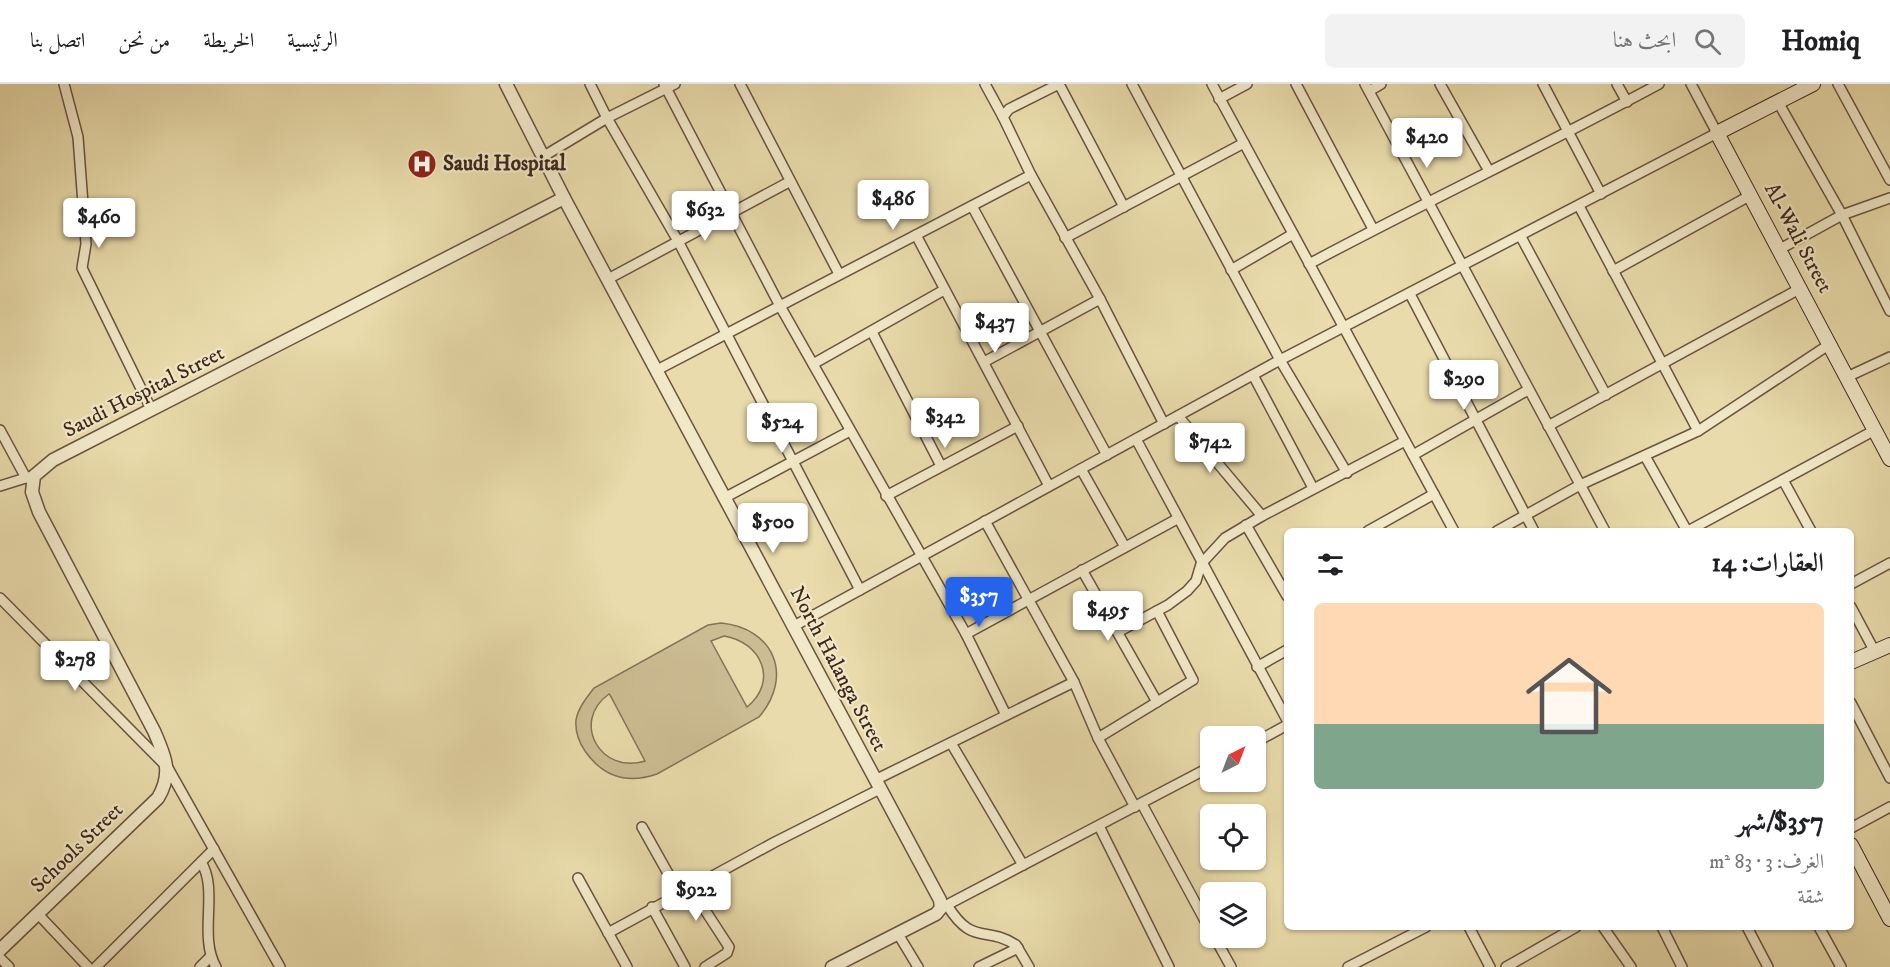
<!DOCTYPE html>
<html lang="ar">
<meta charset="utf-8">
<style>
body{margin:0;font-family:"IM FELL DW Pica",Amiri,serif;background:#f2f2f2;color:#202124;direction:rtl;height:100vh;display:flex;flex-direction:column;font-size:22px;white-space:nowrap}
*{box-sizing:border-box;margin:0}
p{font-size:20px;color:#757577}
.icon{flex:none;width:33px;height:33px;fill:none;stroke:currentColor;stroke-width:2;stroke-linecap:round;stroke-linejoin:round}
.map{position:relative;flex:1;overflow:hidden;direction:ltr}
.drawer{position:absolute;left:1284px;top:444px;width:570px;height:402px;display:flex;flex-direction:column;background:#fff;border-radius:9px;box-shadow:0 2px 4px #0004;direction:rtl}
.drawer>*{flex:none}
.needle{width:39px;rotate:42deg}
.buttons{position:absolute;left:1200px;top:642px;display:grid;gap:12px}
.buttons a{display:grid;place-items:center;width:66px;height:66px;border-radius:9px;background:#fff;box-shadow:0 2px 4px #0004;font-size:30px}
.price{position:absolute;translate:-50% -51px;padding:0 14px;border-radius:6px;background:#fff;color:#222;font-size:20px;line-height:39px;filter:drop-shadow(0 2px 3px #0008)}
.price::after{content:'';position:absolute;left:50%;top:36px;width:18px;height:14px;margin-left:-9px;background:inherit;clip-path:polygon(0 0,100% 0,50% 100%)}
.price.active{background:#2563eb;color:#fff}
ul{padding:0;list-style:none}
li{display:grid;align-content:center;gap:12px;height:318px;padding:0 30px}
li+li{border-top:2px solid #e0e0e0}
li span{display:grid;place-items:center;height:186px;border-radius:9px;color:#555}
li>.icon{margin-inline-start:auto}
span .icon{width:108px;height:108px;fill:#fffc;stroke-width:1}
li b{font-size:26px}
h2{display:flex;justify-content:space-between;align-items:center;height:72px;padding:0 30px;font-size:26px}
header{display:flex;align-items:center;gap:36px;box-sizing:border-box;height:84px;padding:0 30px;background:#fff;border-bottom:2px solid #e0e0e0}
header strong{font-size:28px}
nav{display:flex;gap:33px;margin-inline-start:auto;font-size:21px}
.search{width:420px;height:54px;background:#f2f2f2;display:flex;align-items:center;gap:15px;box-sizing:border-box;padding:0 21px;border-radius:9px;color:#757577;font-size:22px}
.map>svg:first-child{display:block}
.garden{fill:#ccbc93;stroke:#857258;stroke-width:1.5;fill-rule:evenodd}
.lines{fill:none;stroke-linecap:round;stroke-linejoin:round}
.minor-casing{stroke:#695441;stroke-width:12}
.tertiary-casing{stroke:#695441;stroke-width:15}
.secondary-casing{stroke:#3e271e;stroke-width:16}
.minor{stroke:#f1e8c8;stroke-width:9}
.tertiary{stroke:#f1e8c8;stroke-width:12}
.secondary{stroke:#f1e8c8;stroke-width:14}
.labels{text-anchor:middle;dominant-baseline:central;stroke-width:4.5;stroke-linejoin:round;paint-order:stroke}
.poi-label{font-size:21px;font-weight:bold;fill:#3e271e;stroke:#f1e8c8;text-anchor:start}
.street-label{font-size:21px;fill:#3e271e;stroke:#f1e8c8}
</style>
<header>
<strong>Homiq</strong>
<div class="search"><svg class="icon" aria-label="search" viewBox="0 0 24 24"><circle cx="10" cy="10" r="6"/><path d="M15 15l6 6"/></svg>ابحث هنا</div>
<nav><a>الرئيسية</a><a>الخريطة</a><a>من نحن</a><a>اتصل بنا</a></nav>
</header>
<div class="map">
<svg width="1890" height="883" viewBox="0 0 1890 883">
<rect width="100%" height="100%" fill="#e9dbab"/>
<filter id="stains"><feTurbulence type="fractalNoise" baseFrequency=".00333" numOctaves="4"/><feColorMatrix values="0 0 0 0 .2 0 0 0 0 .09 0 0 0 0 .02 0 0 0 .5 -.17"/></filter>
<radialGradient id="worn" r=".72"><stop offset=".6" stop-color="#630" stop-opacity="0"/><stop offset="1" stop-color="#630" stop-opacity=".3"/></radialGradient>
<path class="garden" d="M 721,539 C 774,544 794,592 759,633 L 657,690 C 628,700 603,693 585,667 C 579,658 575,647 576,636 C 578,624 587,613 594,604 L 708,541 ZM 724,552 C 761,558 779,597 747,623 L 711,557 ZM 609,610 L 610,611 L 645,677 C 601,691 570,638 609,610 Z"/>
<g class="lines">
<g class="minor-casing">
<g id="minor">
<path d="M 64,0 L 78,53 L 86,160 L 82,184 L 151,325"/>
<path d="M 590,0 L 607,34 L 678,157 L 860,506"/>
<path d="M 664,0 L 780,222 L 966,550 L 1006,631"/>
<path d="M 740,0 L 839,190"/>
<path d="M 985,0 L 1003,33"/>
<path d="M 1059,0 L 1124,123"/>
<path d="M 1132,0 L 1280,276 L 1347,389"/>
<path d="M 1212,0 L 1454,447"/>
<path d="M 1296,0 L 1373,145"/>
<path d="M 1365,0 L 1605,447"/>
<path d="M 1440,0 L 1489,87"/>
<path d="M 1543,0 L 1601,110"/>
<path d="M 1617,0 L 1627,18"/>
<path d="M 1838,0 L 1890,96"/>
<path d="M 1369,7 L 1381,0"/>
<path d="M 1219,15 L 1247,0"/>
<path d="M 1778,18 L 1842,131 L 1890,227"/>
<path d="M 544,72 L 607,34 L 675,0"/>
<path d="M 1031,91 L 1100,215 L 1164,340"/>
<path d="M 972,122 L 1107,371"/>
<path d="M 1579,122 L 1698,347"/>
<path d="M 916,151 L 1049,402"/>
<path d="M 1521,153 L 1606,311"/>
<path d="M 1065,154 L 1244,59"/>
<path d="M 1780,165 L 1842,131 L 1890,114"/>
<path d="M 1309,180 C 1425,118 1544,62 1659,0"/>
<path d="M 1231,186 L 1293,150"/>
<path d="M 1613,187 L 1751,111"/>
<path d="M 608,195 L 789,98"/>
<path d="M 1410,210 L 1534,447"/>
<path d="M 872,248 L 941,382"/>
<path d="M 984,278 L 1100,215"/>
<path d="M 813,280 L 944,206"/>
<path d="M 657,286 L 1031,91 L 1003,33 L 1009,25 L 1059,0"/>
<path d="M 1253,291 L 1313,404"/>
<path d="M 1847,293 L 1890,273"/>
<path d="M 1178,332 L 1262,432"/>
<path d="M 1548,342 L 1801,204"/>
<path d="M 0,346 L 26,394"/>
<path d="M 1136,355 L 1287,636"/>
<path d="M 1413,371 L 1528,306"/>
<path d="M 1645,372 L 1687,447"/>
<path d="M 1081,385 L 1125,463"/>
<path d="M 1783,396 L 1811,447"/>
<path d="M 0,402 L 32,392"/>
<path d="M 886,412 L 1018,342"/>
<path d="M 726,413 L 850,347"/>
<path d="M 985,437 L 1074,598 L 1098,654 L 1135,723"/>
<path d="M 1246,441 L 1287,512"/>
<path d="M 1368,447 L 1434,410"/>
<path d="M 1497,447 L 1580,401 L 1698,347 L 1830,260"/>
<path d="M 1688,447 L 1875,346"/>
<path d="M 1082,486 L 1157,618"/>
<path d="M 1851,500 L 1890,479"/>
<path d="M 0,514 L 168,684 L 280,883"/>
<path d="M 1851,523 L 1875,568"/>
<path d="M 794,542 L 1280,276 L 1717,49 L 1691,0"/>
<path d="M 1118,548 L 1168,521 L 1187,507 L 1196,497 L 1201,480 L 1225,454 L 1262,432 L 1405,357"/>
<path d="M 966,550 L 1177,435"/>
<path d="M 1257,583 L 1287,566"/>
<path d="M 1851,619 L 1890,694"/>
<path d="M 1098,654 L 1193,596 L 1157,527"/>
<path d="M 1256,658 L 1287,641"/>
<path d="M 951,659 L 1023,781"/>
<path d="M 875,696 L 1074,598"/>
<path d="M 1142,720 L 1210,846"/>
<path d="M 1099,742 L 1169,883"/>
<path d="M 642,743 L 679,809"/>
<path d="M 1851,744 L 1890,723"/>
<path d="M 201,778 C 219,806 198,852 216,883"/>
<path d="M 578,794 L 627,883"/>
<path d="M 690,803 L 729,863 L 727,869 L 705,883"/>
<path d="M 947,821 C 973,863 985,841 1016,861 L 1029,883"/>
<path d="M 652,823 L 685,883"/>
<path d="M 941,824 L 1210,683"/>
<path d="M 37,829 L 88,883"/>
<path d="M 1469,843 L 1490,883"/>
<path d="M 1603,843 L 1631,883"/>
<path d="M 1662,843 L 1682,883"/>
<path d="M 1747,843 L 1768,883"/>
<path d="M 1819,843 L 1841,883"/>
<path d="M 608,849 L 775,758 L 880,705"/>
<path d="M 898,850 L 918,883"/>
<path d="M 1215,854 L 1231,883"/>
<path d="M 0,874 L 9,883"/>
<path d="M 96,883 L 214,765"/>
<path d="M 200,883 L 210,873"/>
<path d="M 979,883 L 1018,864"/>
<path d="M 1348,883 L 1426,843"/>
<path d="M 1506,883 L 1576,843"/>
</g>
</g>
<g class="tertiary-casing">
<g id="tertiary">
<path d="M 506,0 L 564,114 L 940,816 L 941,824 L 936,830 L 832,883"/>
<path d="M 0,866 L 158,714 C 173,689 165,672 154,647 L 39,428 L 32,408 L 34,392 L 53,376 L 564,114"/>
</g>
</g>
<g class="secondary-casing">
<g id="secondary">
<path d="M 1813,0 L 1717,49 L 1890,375"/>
<path d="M 1851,578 L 1890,561"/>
<path d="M 1851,761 L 1890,835"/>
</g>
</g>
<use href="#minor" class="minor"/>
<use href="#tertiary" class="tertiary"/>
<use href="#secondary" class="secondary"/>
</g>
<defs>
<g id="hospital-disc" transform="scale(1.5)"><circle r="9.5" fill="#8f2418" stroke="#f1e8c8"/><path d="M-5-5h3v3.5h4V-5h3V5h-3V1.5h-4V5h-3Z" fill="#fff"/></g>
</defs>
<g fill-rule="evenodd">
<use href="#hospital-disc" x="422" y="80"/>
</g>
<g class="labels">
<g class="poi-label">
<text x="443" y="80">Saudi Hospital</text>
</g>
<g class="street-label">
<text transform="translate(1798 154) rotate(62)">Al-Wali Street</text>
<text transform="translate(144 308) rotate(-27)">Saudi Hospital Street</text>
<text transform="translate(838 585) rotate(62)">North Halanga Street</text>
<text transform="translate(77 764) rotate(-44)">Schools Street</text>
</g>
</g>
<rect width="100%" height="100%" filter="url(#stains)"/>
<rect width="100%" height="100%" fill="url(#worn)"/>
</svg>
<div class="buttons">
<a><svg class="needle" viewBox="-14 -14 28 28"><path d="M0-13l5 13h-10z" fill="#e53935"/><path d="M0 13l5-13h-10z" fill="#757577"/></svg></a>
<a><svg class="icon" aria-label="locate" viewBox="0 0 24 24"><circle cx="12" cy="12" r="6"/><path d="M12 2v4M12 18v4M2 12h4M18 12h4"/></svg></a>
<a><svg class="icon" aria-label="layers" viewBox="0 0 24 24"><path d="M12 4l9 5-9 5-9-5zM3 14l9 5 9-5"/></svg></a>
</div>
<b class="price" style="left:1427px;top:85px">$420</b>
<b class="price" style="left:893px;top:147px">$486</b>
<b class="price" style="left:705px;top:158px">$632</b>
<b class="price" style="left:99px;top:165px">$460</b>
<b class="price" style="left:995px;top:270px">$437</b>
<b class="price" style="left:1464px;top:327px">$290</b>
<b class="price" style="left:945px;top:365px">$342</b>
<b class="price" style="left:782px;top:370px">$524</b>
<b class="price" style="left:1210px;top:390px">$742</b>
<b class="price" style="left:773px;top:470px">$500</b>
<b class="price active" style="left:979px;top:544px">$357</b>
<b class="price" style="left:1108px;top:558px">$495</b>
<b class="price" style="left:75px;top:608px">$278</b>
<b class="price" style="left:696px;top:838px">$922</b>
<section class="drawer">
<h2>العقارات: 14<svg class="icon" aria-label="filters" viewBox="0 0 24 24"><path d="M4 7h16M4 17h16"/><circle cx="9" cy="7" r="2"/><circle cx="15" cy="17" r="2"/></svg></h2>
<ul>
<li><span style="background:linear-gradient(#ffd9b3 65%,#7fa58c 0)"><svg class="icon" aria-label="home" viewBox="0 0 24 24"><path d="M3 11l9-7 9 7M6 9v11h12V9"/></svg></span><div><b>$357/شهر</b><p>الغرف: 3 · 83 m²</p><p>شقة</p></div></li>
</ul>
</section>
</div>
